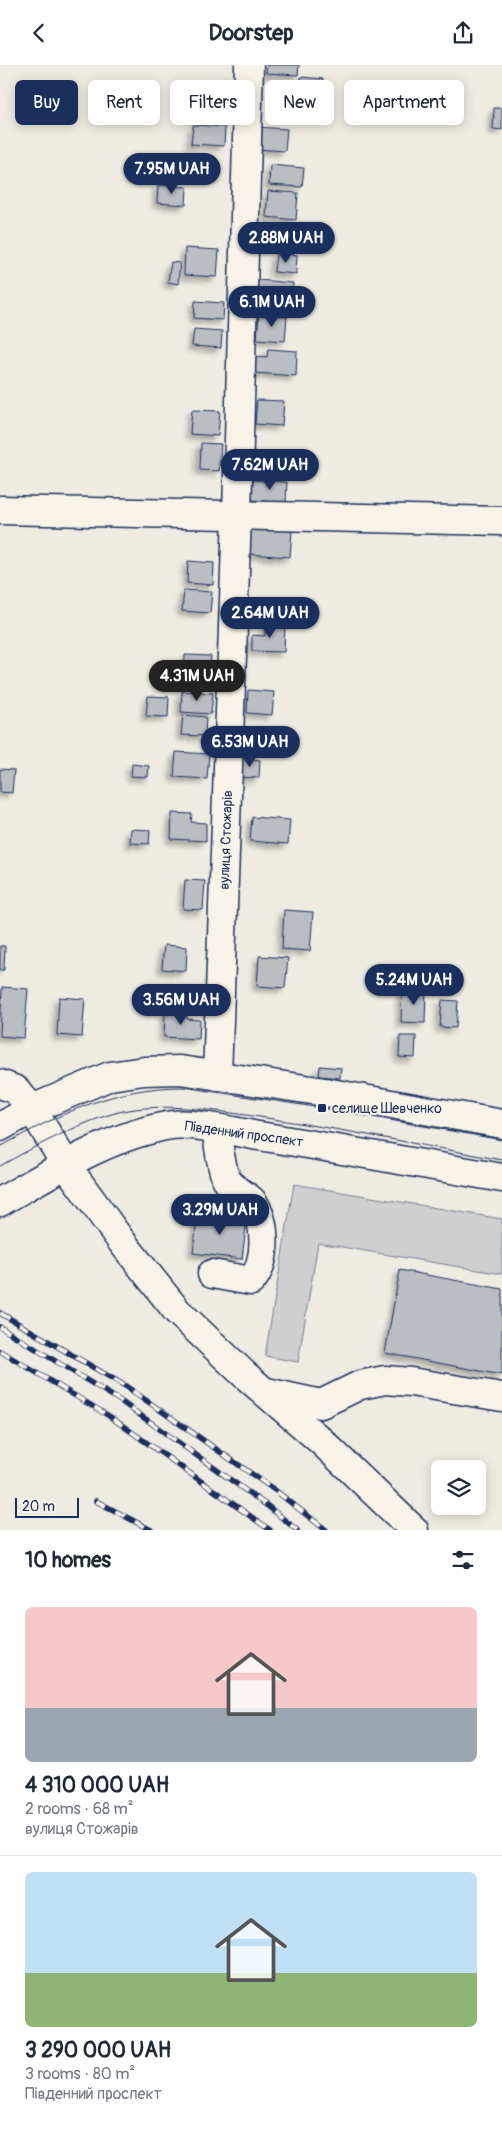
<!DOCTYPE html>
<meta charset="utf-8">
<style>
body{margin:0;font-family:Pangolin,sans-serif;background:#f2f2f3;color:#1f2937;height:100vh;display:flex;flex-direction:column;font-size:19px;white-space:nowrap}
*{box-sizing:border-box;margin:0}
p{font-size:16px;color:#747a83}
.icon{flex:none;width:28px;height:28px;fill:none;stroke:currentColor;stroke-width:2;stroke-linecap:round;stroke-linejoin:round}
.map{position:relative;height:1465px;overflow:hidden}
.side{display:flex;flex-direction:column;background:#fff;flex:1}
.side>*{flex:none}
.hud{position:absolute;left:15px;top:15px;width:472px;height:45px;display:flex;gap:10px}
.controls{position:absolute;left:431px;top:1395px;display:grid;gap:10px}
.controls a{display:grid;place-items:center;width:55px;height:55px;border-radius:8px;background:#fff;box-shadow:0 2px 12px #0003;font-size:25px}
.scale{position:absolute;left:15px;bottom:12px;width:64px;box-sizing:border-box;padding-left:5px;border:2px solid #1b2f5e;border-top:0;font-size:14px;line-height:18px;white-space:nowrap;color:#1b2f5e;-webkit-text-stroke:4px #f7f3e8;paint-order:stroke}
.price{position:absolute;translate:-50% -42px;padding:0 11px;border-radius:18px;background:#1b2f5e;color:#fff;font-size:16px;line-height:32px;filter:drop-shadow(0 1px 2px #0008)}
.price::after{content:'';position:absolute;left:50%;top:30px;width:15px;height:11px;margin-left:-8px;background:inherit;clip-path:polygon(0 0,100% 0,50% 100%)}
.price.current{background:#222;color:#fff}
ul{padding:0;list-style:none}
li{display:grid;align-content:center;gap:10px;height:265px;padding:0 25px}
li+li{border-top:1px solid #e0e1e3}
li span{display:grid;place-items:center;height:155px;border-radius:8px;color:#555}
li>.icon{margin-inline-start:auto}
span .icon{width:90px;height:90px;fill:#fffc;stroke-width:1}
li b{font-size:21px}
h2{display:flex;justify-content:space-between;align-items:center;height:60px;padding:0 25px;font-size:21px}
.chip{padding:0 18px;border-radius:8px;background:#fff;box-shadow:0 2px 12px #0003;font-size:18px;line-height:45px}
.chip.current{background:#1b2f5e;color:#fff}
header{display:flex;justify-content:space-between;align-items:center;height:65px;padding:0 25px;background:#fff;font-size:22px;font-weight:700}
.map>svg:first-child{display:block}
.green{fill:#cfcfcf;stroke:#757f96}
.building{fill:#babdc2;stroke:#1b2f5e;filter:url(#shadow)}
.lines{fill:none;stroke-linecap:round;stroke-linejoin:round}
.minor-casing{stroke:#1b2f5e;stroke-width:31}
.major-casing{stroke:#1b2f5e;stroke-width:31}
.minor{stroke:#f7f3e8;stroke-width:28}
.major{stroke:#f7f3e8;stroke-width:28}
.tram{stroke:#1b2f5e;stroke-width:1}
.rail-casing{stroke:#1b2f5e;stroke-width:5.5}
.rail{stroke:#f7f3e8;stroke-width:4;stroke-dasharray:11;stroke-linecap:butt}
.poi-dot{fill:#1b2f5e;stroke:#f7f3e8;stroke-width:2}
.labels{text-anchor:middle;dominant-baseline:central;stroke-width:4;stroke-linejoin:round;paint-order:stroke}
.street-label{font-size:14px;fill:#1b2f5e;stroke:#f7f3e8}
.poi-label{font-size:14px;fill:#1b2f5e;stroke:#f7f3e8;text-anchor:start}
</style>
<header><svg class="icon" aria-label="back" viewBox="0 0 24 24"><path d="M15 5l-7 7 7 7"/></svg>Doorstep<svg class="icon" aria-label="share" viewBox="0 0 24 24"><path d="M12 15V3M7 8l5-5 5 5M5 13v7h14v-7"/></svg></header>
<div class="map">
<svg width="502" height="1465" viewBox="0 0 502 1465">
<defs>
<filter id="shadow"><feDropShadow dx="-4.5" dy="4.5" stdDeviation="2.5" flood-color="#0004"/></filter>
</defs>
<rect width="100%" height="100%" fill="#eeebe2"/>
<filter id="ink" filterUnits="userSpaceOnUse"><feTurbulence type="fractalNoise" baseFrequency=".02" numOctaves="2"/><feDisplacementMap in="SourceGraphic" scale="10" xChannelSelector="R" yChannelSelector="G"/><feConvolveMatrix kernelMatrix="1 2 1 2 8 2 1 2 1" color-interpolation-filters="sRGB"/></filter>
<g filter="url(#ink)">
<path class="green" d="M 294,1119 L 502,1154 L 502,1209 L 318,1178 L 298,1297 L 265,1291 Z"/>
<g class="building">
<path d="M 267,0 L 299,0 L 298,10 L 266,8 Z"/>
<path d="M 301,12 L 323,14 L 321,38 L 299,36 Z"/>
<path d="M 194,25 L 213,26 L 212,33 L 226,34 L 225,54 L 192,52 Z"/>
<path d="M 494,43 L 502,43 L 502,65 L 493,64 Z"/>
<path d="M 193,60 L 225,62 L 224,81 L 191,79 Z"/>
<path d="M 257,62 L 287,64 L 285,86 L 256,84 Z"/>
<path d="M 270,100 L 304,103 L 302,122 L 269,120 Z"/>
<path d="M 158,120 L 187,122 L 186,140 L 157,138 Z"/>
<path d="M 268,126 L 298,128 L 296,155 L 266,152 Z"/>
<path d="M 266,159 L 297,161 L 296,183 L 264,181 Z"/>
<path d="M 185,183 L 219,185 L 217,212 L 184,210 Z"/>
<path d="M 276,188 L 297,190 L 296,209 L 274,207 Z"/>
<path d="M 171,197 L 180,198 L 178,219 L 168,217 Z"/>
<path d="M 258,215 L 293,218 L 291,247 L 255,245 Z"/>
<path d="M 195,236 L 224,238 L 223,255 L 194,253 Z"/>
<path d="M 259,250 L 287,252 L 285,276 L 257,274 Z"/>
<path d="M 194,264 L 222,266 L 221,283 L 192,281 Z"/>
<path d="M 268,284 L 297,286 L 296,311 L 254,308 L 255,291 L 267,292 Z"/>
<path d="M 257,335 L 284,336 L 282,361 L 255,359 Z"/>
<path d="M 192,345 L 220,346 L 218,371 L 190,369 Z"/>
<path d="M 201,378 L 221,379 L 219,406 L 200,405 Z"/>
<path d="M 253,415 L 287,417 L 286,438 L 252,435 Z"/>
<path d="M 251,463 L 292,466 L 290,492 L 249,489 Z"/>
<path d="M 188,496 L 214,498 L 213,520 L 187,518 Z"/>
<path d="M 184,525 L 212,527 L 210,548 L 182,546 Z"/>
<path d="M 265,559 L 285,560 L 284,587 L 252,586 L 252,570 L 265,571 Z"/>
<path d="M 185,590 L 211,591 L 209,610 L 184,609 Z"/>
<path d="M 248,625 L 274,627 L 272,650 L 247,648 Z"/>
<path d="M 182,626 L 213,628 L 211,649 L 181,647 Z"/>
<path d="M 148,631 L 169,632 L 168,652 L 146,651 Z"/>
<path d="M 183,650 L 206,652 L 205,671 L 181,670 Z"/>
<path d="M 176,687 L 209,689 L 207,714 L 174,712 Z"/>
<path d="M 241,693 L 260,695 L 259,713 L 239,712 Z"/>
<path d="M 132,699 L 149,701 L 148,712 L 131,711 Z"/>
<path d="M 0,704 L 14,705 L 12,728 L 0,727 Z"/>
<path d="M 172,748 L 192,749 L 191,757 L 206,758 L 206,776 L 171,774 Z"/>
<path d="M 252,752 L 290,755 L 288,779 L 250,776 Z"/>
<path d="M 131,764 L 150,765 L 149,779 L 130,778 Z"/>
<path d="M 185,815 L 205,816 L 203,845 L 183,844 Z"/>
<path d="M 284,845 L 313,847 L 310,886 L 282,884 Z"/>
<path d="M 164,880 L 187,882 L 186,906 L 162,904 Z"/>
<path d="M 0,881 L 5,881 L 4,905 L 0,905 Z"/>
<path d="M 259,891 L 288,893 L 285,923 L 257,921 Z"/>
<path d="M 2,922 L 28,924 L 24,973 L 0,971 Z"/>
<path d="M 402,923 L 426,924 L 425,958 L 401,957 Z"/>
<path d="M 59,932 L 85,934 L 82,972 L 57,970 Z"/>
<path d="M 442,935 L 458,936 L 456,963 L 440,962 Z"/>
<path d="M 165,946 L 187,947 L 187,954 L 200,955 L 199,974 L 164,972 Z"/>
<path d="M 400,971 L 416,971 L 415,993 L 399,992 Z"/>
<path d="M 320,1001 L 341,1003 L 340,1013 L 319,1011 Z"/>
<path d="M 198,1147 L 247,1153 L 242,1194 L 193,1188 Z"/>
<path d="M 400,1205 L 502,1224 L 502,1310 L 385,1288 Z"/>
</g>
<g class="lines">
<g class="minor-casing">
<g id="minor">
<path d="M 0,445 L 502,456"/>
<path d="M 217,1011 L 237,450 L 249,0"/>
<path d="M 0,1019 L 16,1025 L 32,1044 L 66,1100 L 122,1177 L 177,1246 L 245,1310 L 321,1376 L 414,1465"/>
<path d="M 212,1209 L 251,1216 C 268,1199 267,1154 252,1136 C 245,1129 230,1123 226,1113 C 220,1099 219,1079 216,1064"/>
<path d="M 266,1327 L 321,1339 L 360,1320 L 385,1315 L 411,1317 L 502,1332"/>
</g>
</g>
<g class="major-casing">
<g id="major">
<path d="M 0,1062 L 32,1044 L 110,1011 L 144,1006 L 180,1005 L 325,1027 L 502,1059"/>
<path d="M 0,1137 C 54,1106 110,1070 172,1060 C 192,1057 237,1067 259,1071 C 340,1084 421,1099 502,1113"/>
</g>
</g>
<use href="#minor" class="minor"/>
<use href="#major" class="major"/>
<g class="tram">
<path d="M 0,1082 C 59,1049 114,1022 183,1022 L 322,1043 L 502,1075"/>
<path d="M 0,1101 C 34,1082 90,1052 128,1045 C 173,1038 216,1046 260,1052 C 341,1064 421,1080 502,1095"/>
</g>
<g class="rail-casing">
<g id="rail">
<path d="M 0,1248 L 127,1322 L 276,1426 L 326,1465"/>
<path d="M 0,1262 L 119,1335 L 269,1442 L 297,1465"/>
<path d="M 0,1286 L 109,1351 L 270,1465"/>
<path d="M 96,1436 L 151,1465"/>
</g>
</g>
<use href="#rail" class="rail"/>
</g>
</g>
<rect class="poi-dot" x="317" y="1038" width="10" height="10" rx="2.5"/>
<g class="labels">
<g class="street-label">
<text transform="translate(226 775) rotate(-88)">вулиця Стожарів</text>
<text transform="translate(244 1069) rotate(8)">Південний проспект</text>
</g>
<g class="poi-label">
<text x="332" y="1043">селище Шевченко</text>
</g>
</g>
</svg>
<div class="controls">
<a><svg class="icon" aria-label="layers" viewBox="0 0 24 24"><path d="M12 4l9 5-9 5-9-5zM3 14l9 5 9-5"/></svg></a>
</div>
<div class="scale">20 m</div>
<b class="price" style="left:172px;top:130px">7.95M UAH</b>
<b class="price" style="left:286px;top:199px">2.88M UAH</b>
<b class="price" style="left:272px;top:263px">6.1M UAH</b>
<b class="price" style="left:270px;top:426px">7.62M UAH</b>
<b class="price" style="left:270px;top:574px">2.64M UAH</b>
<b class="price current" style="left:197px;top:637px">4.31M UAH</b>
<b class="price" style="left:250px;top:703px">6.53M UAH</b>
<b class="price" style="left:414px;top:941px">5.24M UAH</b>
<b class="price" style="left:181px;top:961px">3.56M UAH</b>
<b class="price" style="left:220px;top:1171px">3.29M UAH</b>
<div class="hud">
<a class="chip current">Buy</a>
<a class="chip">Rent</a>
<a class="chip">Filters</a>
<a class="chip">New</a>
<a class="chip">Apartment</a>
</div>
</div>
<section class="side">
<h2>10 homes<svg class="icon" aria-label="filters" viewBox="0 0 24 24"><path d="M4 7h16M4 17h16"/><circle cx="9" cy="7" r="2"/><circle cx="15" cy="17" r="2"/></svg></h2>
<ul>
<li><span style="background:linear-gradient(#f6c9c9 65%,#9aa5b1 0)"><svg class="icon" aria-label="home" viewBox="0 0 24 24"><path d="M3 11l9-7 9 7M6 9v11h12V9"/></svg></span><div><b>4 310 000 UAH</b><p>2 rooms · 68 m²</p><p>вулиця Стожарів</p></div></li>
<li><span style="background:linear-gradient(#bfe0f5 65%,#8fb573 0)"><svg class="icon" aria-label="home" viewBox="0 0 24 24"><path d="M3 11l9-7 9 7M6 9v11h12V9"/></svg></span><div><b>3 290 000 UAH</b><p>3 rooms · 80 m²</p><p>Південний проспект</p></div></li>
</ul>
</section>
